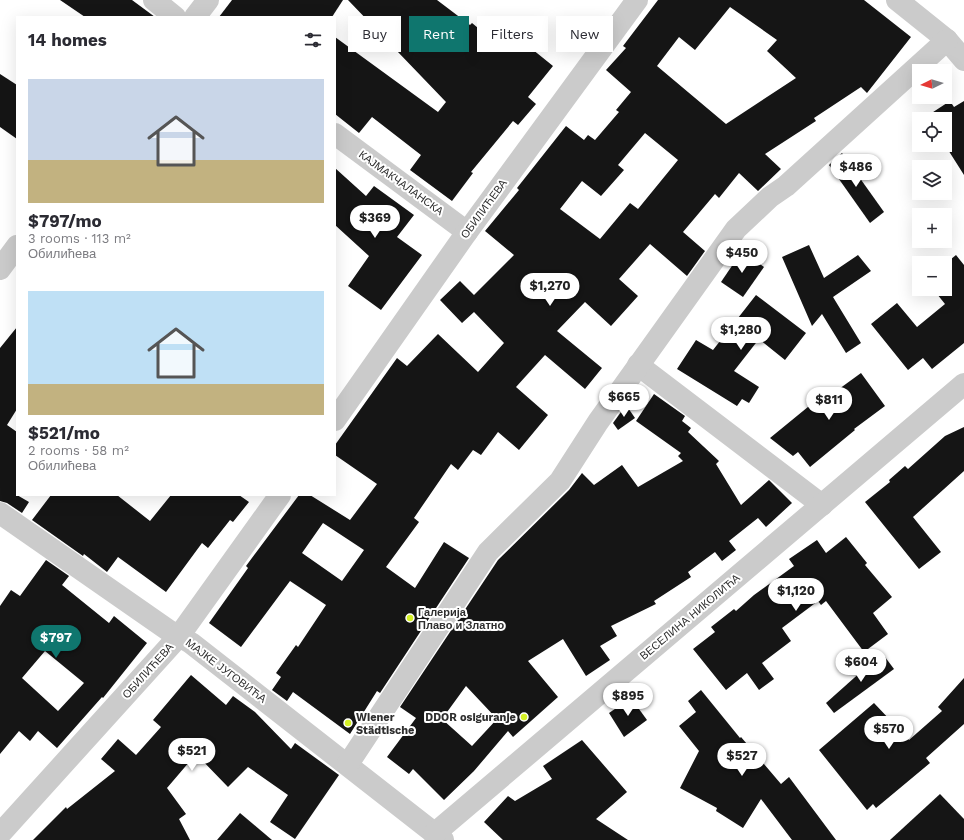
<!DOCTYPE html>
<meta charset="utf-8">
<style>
body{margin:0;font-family:"Work Sans",sans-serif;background:#f2f2f3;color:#2b2b33;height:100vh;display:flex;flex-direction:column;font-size:15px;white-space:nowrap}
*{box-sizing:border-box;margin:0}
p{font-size:13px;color:#7c7c81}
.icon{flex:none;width:22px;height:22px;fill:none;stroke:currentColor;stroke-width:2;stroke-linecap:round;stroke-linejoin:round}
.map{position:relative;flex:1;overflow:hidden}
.sheet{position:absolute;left:16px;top:16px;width:320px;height:480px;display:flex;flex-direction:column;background:#fff;border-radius:0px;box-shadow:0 4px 16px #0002}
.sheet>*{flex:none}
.guide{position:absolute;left:348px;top:16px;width:380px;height:36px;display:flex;gap:8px}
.needle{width:26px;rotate:265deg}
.controls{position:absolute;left:912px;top:64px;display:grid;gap:8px}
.controls a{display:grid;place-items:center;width:40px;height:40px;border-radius:0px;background:#fff;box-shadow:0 4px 16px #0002;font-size:20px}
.price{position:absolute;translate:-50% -34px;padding:0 9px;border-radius:14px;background:#fff;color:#222;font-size:13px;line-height:26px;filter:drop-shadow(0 1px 2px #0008)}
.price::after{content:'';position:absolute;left:50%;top:24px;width:12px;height:9px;margin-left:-6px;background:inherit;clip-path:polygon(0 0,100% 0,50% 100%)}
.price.current{background:#0f766e;color:#fff}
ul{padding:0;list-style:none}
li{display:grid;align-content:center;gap:8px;height:212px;padding:0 12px}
li span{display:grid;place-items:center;height:124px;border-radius:0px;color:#555}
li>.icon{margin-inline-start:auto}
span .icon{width:72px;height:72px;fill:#fffc;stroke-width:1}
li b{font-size:17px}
h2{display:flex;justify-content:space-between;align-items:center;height:48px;padding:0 12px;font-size:17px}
.tag{padding:0 14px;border-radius:0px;background:#fff;box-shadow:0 4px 16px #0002;font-size:14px;line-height:36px}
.tag.current{background:#0f766e;color:#fff}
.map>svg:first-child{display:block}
.building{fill:#151515;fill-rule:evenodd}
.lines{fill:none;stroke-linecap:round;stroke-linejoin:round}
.minor{stroke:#cbcbcb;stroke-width:22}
.poi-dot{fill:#d4f025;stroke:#fff;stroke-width:1.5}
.labels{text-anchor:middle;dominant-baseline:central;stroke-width:4;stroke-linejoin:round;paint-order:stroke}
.street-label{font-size:11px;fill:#2e2e2e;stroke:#fff}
.poi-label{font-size:11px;font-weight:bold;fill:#2e2e2e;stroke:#fff;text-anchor:start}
</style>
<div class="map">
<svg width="964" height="840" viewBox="0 0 964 840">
<rect width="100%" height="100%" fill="#fff"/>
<g class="building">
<path d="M 60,0 L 132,0 L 155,17 L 85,17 Z"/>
<path d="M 232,0 L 343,0 L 332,17 L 219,17 Z"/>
<path d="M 348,0 L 437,0 L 470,25 L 472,23 L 501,47 L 506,41 L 514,48 L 518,44 L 524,49 L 527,45 L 553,66 L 528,97 L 536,104 L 518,125 L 513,121 L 471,172 L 473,173 L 452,201 L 410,170 L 421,155 L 372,117 L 359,133 L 335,114 L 335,37 L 438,112 L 446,102 Z"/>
<path d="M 658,0 L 864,0 L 911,37 L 867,93 L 861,87 L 814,118 L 816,121 L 765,154 L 781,169 L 758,191 L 739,173 L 719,198 L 715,194 L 683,232 L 705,251 L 687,276 L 650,244 L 619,279 L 638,296 L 611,326 L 585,302 L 557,331 L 602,368 L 585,389 L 545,355 L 516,387 L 548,415 L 519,450 L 498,432 L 481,455 L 473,450 L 458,470 L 451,464 L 414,518 L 419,522 L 386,567 L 415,588 L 444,542 L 469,558 L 380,693 L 377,691 L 350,734 L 293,692 L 287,701 L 272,690 L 281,677 L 276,673 L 296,645 L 298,647 L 326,605 L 290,581 L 241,647 L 209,623 L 248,568 L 246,566 L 299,495 L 310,495 L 350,520 L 377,484 L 335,455 L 335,445 L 397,358 L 407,366 L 438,334 L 478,372 L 504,343 L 474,312 L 462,323 L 440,300 L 460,281 L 474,295 L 514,255 L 485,231 L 519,190 L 517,188 L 566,126 L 584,140 L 588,135 L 595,140 L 619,112 L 616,110 L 631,92 L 606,70 L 626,48 L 623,46 ZM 730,7 L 777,40 L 767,51 L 796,78 L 726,124 L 657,66 L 679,37 L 695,50 ZM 645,133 L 678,160 L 638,209 L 630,203 L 600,239 L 560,209 L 582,181 L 601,196 L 624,170 L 618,165 ZM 323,523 L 364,550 L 342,581 L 302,553 Z"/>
<path d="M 0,74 L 17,85 L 17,139 L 0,127 Z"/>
<path d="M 950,101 L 954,107 L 964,101 L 964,175 L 945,145 L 945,119 L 929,119 L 927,116 Z"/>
<path d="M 842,153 L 884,212 L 870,223 L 829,165 Z"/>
<path d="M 335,168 L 366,196 L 374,186 L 414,215 L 397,237 L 422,255 L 381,310 L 348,286 L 369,256 L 335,225 Z"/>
<path d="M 809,245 L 824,278 L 858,255 L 871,271 L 833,297 L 861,343 L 846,353 L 822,314 L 812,326 L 782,257 Z"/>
<path d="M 742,251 L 764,267 L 743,297 L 721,282 Z"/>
<path d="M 956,255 L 964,265 L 964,343 L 932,369 L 923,358 L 908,370 L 871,324 L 897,303 L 917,327 L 945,304 L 933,289 L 945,289 L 945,264 Z"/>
<path d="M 756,295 L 806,333 L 785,360 L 759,339 L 734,371 L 759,387 L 749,403 L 742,399 L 737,406 L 677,369 L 696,340 L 713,350 Z"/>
<path d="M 17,327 L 17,409 L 7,425 L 17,432 L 17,495 L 29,502 L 22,513 L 7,503 L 0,501 L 0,348 Z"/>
<path d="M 861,373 L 885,406 L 854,429 L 855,430 L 810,467 L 798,452 L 793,456 L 770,438 L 825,393 L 828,397 Z"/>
<path d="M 654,394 L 685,416 L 682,421 L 691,428 L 688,432 L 719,461 L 716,464 L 741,505 L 769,480 L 792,503 L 766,527 L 758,518 L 729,541 L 736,550 L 722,561 L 715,552 L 688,572 L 691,577 L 654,601 L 656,604 L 611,626 L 617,636 L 600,646 L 610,660 L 586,676 L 563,639 L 528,661 L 558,697 L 513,737 L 508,731 L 474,771 L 444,800 L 413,769 L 409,774 L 387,757 L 416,718 L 400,707 L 498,560 L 569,490 L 582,473 L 594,485 L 622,465 L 638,487 L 683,461 L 678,456 L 681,453 L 636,421 ZM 466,686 L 497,719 L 472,746 L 442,719 Z"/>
<path d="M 626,405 L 635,418 L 618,430 L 613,423 Z"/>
<path d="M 964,427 L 964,471 L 913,517 L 941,552 L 919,569 L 865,502 L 890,482 L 889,480 L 905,466 L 908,469 L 945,436 Z"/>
<path d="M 51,495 L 117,495 L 150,521 L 171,495 L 239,495 L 249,502 L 233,522 L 230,520 L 208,548 L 202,543 L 166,592 L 118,557 L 107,572 L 84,554 L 83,556 L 32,520 Z"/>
<path d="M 846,537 L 867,563 L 865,565 L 892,597 L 873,613 L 888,634 L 864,652 L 826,601 L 821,605 L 818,601 L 782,628 L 791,641 L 762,663 L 774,679 L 759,690 L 747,673 L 726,690 L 693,649 L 715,632 L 711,627 L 734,609 L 736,611 L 754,595 L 794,566 L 789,559 L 817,540 L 826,553 Z"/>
<path d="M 46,560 L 69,576 L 62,585 L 109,623 L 114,616 L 147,643 L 103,698 L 102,697 L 57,748 L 38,731 L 30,741 L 19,731 L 0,754 L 0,606 L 11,590 L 20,596 ZM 45,651 L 84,683 L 58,711 L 22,678 Z"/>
<path d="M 882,653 L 894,669 L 834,713 L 826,703 Z"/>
<path d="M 191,675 L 226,705 L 233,696 L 255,712 L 291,749 L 295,743 L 339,775 L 295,839 L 270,822 L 288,795 L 248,767 L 228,787 L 196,754 L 167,788 L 186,814 L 179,819 L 190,840 L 33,840 L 66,807 L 67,809 L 115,771 L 101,759 L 118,739 L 136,755 L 161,727 L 153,720 Z"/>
<path d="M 964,678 L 964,724 L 926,758 L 930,763 L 876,808 L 873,804 L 867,810 L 819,750 L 874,703 L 909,740 L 942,711 L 938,707 Z"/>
<path d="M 701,690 L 740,738 L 741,737 L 781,784 L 789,777 L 836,840 L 792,840 L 761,799 L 743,828 L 716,811 L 717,808 L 680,788 L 699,751 L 679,726 L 696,712 L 688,701 Z"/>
<path d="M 631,698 L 647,720 L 624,737 L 609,713 Z"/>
<path d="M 582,740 L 627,792 L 596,819 L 628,840 L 503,840 L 484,822 L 508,796 L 515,801 L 552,779 L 543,766 Z"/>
<path d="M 940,794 L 964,819 L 964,840 L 890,840 Z"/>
<path d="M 240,813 L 272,840 L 217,840 Z"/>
</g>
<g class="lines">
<g class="minor">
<path d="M 154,0 L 175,17"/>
<path d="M 897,0 L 947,40 L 964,60"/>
<path d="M 195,17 L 208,0"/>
<path d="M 335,134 L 467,232"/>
<path d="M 0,269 L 17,246"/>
<path d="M 638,365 L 822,505"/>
<path d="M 335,420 L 467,232 L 637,0"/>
<path d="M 0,513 L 168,630 L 191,643 L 443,840"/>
<path d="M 348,764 L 488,552 L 560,481 L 598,422 L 736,229 L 770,197 L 786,186 L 947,40"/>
<path d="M 0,834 L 179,636 L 280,495"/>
<path d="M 434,834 L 964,384"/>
</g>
</g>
<g class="poi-dot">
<circle cx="410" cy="618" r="4"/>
<circle cx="524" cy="717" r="4"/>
<circle cx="348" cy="723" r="4"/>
</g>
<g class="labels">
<g class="street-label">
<text transform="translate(401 183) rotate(36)">КАЈМАКЧАЛАНСКА</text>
<text transform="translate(484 209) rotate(-54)">ОБИЛИЋЕВА</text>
<text transform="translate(690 617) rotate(-40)">ВЕСЕЛИНА НИКОЛИЋА</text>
<text transform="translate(148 671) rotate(-48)">ОБИЛИЋЕВА</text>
<text transform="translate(226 671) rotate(37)">МАЈКЕ ЈУГОВИЋА</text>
</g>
<g class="poi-label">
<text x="418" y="612">Галерија<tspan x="418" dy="13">Плаво и Златно</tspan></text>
<text x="356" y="717">Wiener<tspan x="356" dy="13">Städtische</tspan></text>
<text x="516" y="717" text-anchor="end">DDOR osiguranje</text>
</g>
</g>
</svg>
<div class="controls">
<a><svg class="needle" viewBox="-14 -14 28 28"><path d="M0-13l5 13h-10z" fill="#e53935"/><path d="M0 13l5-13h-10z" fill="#7c7c81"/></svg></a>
<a><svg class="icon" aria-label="locate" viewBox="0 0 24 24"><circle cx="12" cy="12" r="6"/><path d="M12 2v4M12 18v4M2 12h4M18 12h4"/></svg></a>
<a><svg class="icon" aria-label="layers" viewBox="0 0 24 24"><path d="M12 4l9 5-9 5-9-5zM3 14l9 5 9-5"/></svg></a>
<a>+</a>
<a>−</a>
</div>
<b class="price" style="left:856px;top:188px">$486</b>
<b class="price" style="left:375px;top:239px">$369</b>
<b class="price" style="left:742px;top:274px">$450</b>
<b class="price" style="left:550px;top:307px">$1,270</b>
<b class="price" style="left:741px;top:351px">$1,280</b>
<b class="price" style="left:624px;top:418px">$665</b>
<b class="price" style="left:829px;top:421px">$811</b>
<b class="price" style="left:796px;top:612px">$1,120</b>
<b class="price current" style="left:56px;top:659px">$797</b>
<b class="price" style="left:861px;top:683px">$604</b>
<b class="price" style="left:628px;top:717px">$895</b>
<b class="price" style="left:889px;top:750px">$570</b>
<b class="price" style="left:192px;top:772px">$521</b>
<b class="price" style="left:742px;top:777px">$527</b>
<div class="guide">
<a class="tag">Buy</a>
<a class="tag current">Rent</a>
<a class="tag">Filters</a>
<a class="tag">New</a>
</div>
<section class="sheet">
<h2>14 homes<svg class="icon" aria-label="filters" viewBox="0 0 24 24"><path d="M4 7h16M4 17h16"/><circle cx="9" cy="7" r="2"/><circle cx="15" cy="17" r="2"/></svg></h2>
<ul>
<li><span style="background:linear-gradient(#c9d6e8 65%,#c2b280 0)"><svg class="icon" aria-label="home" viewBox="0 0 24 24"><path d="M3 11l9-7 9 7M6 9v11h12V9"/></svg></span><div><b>$797/mo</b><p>3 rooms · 113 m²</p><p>Обилићева</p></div></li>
<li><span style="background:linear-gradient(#bfe0f5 75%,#c2b280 0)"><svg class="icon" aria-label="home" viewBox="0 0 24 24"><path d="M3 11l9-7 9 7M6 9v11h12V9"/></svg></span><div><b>$521/mo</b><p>2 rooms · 58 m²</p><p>Обилићева</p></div></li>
</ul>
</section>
</div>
